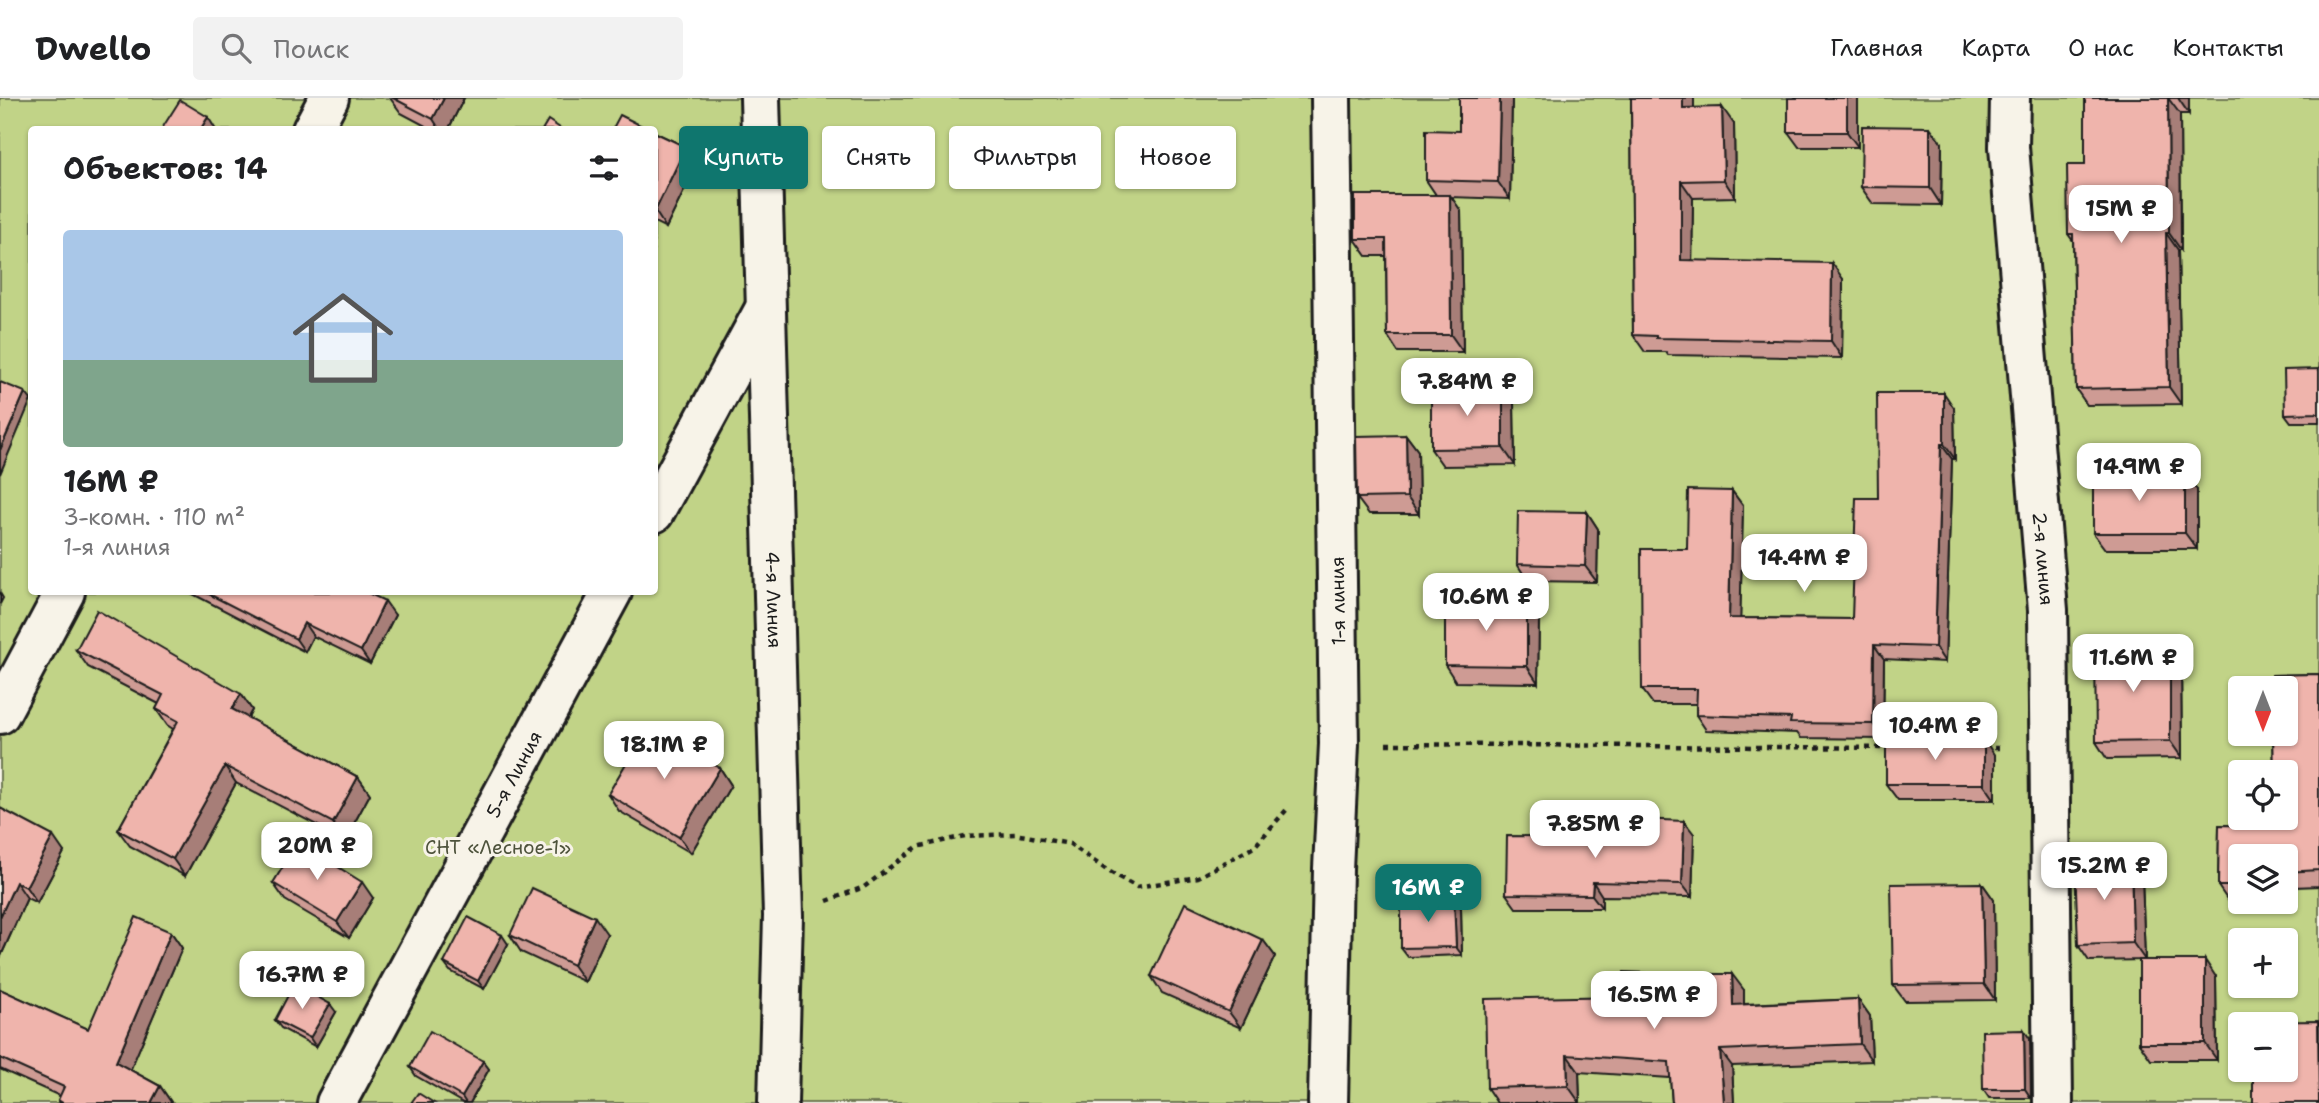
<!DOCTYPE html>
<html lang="ru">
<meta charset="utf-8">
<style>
body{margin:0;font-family:"Shantell Sans",sans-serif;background:#f2f2f2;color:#202124;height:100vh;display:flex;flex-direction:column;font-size:26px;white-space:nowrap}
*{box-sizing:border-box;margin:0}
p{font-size:23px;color:#757577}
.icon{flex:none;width:38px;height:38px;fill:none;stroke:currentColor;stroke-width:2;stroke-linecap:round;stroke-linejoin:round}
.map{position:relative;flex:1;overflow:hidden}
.details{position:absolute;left:28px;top:28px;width:630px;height:469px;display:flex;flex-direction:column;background:#fff;border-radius:7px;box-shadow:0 2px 5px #0004}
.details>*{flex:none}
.top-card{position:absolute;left:679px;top:28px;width:665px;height:63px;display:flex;gap:14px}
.needle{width:46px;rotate:180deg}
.controls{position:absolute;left:2228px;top:578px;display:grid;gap:14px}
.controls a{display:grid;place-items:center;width:70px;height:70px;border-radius:7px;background:#fff;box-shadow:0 2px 5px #0004;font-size:35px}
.price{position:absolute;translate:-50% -60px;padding:0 16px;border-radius:14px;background:#fff;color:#222;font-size:23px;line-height:46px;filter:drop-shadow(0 2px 4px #0008)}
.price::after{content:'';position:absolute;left:50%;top:42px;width:21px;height:16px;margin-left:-10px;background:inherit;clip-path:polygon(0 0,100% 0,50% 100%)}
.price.current{background:#0f766e;color:#fff}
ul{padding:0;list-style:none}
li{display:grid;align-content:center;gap:14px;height:371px;padding:0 35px}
li span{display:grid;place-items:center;height:217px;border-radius:7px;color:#555}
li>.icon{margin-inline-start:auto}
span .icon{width:126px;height:126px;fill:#fffc;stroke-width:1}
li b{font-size:30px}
h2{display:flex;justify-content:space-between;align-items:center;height:84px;padding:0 35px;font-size:30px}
.pill{padding:0 24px;border-radius:7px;background:#fff;box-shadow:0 2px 5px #0004;font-size:24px;line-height:63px}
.pill.current{background:#0f766e;color:#fff}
header{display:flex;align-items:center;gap:42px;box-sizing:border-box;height:98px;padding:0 35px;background:#fff;border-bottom:2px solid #e0e0e0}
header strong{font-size:33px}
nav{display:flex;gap:38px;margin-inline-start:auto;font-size:24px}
.search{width:490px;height:63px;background:#f2f2f2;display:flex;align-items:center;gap:18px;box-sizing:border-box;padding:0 24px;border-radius:7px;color:#757577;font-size:26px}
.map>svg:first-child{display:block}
.green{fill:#c1d387;stroke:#6e7852;stroke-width:2;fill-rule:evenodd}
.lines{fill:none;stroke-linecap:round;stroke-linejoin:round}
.minor-casing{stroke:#1c1c1c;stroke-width:44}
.path{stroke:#1c1c1c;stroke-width:4.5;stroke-dasharray:5 5;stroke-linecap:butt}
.minor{stroke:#f7f3e8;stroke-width:38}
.wall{fill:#ce9b94;stroke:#1c1c1c;stroke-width:2;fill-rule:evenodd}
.shaded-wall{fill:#a77e78;stroke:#1c1c1c;stroke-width:2}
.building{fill:#efb4ac;stroke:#1c1c1c;stroke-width:2}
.labels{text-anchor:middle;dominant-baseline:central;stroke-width:6;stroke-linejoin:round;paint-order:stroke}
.street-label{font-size:19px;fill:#1c1c1c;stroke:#f7f3e8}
.park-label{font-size:19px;fill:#4e533c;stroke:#f7f3e8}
</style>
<header>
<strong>Dwello</strong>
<div class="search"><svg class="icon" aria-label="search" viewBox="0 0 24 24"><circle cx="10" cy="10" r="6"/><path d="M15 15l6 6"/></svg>Поиск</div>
<nav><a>Главная</a><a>Карта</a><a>О нас</a><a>Контакты</a></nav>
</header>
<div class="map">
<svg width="2319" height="1005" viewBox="0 0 2319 1005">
<rect width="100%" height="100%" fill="#f7f3e8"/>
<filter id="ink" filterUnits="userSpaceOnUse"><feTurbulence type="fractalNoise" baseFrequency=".0143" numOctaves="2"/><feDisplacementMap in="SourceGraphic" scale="14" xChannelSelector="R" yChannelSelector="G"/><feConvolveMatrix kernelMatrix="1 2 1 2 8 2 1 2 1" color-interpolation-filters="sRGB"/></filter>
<g filter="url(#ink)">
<path class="green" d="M 0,0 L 2319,0 L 2319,1005 L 0,1005 ZM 32,32 L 654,32 L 654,494 L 32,494 ZM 2240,590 L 2286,590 L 2286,635 L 2240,635 ZM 2240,674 L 2286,674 L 2286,719 L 2240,719 ZM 2240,758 L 2286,758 L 2286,803 L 2240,803 ZM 2240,842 L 2286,842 L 2286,887 L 2240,887 ZM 2240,926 L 2286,926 L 2286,971 L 2240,971 Z"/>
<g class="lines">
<g class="minor-casing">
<g id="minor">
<path id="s1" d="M 760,0 L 783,818 L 778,1005"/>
<path id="s2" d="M 2010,0 L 2009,49 L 2048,512 L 2053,1005"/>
<path d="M 312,32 L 329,0"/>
<path d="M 654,415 L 763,214"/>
<path d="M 0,616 L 65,494"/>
<path id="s3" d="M 336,1005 L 612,494"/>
<path d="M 1328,1005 L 1333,771 L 1339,646 L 1331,0"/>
</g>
</g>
<g class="path">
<path d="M 1386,646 L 1892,650"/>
<path d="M 1984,650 L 2004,650"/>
<path d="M 827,803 L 864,789 L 917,749 L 965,738 L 1015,736 L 1070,746 L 1108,773 L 1137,789 L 1198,779 L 1254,749 L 1289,709"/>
</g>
<use href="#minor" class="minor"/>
</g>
<g class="wall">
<path d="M 390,0 L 464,0 L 448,32 L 433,32 L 401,15 Z"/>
<path d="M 1459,0 L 1512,0 L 1510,101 L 1451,99 L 1461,113 L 1463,254 L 1398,254 L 1387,237 L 1386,158 L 1367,158 L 1355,141 L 1436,97 L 1426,82 L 1459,33 Z"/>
<path d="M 1631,0 L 1694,0 L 1694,10 L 1734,26 L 1735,99 L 1693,100 L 1692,163 L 1843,181 L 1842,260 L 1668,257 L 1666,254 L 1645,254 L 1633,237 Z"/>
<path d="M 1858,0 L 1858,49 L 1799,49 L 1788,34 Z"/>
<path d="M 2085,0 L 2189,0 L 2189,16 L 2180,16 L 2181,152 L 2178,152 L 2181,306 L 2087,307 L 2076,291 L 2073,143 L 2068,136 L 2085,67 Z"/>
<path d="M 654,34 L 686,49 L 697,66 L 666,130 L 654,124 Z"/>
<path d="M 1942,45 L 1941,107 L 1873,106 L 1861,89 Z"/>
<path d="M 2319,271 L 2319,324 L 2291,324 L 2285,316 Z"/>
<path d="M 1514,305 L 1515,367 L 1443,368 L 1431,351 Z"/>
<path d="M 1954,310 L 1955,361 L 1952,361 L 1945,564 L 1884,561 L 1883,641 L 1801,640 L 1797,635 L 1706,632 L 1696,617 L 1696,606 L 1653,606 L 1642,591 L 1687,451 L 1732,393 L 1743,408 L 1740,520 L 1852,521 L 1878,400 Z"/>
<path d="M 1406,337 L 1418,353 L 1419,416 L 1369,416 L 1357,400 Z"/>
<path d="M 2185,375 L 2197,392 L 2197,451 L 2105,451 L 2093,435 Z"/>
<path d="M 1587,414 L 1598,431 L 1597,484 L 1528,483 L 1517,466 Z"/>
<path d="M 189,494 L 366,494 L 395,517 L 370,566 L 313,538 L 305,554 Z"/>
<path d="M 1539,519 L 1538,585 L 1456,584 L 1445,567 Z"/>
<path d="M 2170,549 L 2181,565 L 2182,660 L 2107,661 L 2096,644 Z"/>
<path d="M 76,552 L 241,596 L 252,612 L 248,620 L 358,679 L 370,696 L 345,742 L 236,685 L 185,778 L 130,748 L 118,732 L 173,631 L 167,627 L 156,611 L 159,606 L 88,569 Z"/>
<path d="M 2319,576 L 2319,788 L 2294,789 L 2294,805 L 2229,804 L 2218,788 L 2219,727 L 2275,728 L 2275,719 L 2286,719 L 2286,674 L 2274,674 L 2273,635 L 2286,635 L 2286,590 L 2272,590 L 2272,577 ZM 2240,758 L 2286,758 L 2286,803 L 2240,803 Z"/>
<path d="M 1995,658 L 1995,702 L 1898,702 L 1886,686 Z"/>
<path d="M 720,670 L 731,687 L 691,755 L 619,713 L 608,696 Z"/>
<path d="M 0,710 L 64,754 L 37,805 L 27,800 L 0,860 Z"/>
<path d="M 1694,736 L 1692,799 L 1602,798 L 1602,810 L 1516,810 L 1506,796 L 1638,739 Z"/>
<path d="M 2142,779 L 2145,862 L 2089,863 L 2078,847 Z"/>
<path d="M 273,785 L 373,800 L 349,840 L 285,802 Z"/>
<path d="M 1982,785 L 1994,802 L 1995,902 L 1905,903 L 1893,887 Z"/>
<path d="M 1461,810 L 1462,857 L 1408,859 L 1401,850 Z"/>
<path d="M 171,834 L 182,850 L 130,972 L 160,988 L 171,1004 L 171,1005 L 60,1005 L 58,1002 L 60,998 L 0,971 L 0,891 L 88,931 Z"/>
<path d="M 607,836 L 585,884 L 521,854 L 510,837 Z"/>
<path d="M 1263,842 L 1275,858 L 1241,930 L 1162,895 L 1151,878 Z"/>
<path d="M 508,846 L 484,891 L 450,873 L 444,865 Z"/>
<path d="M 2216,879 L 2217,962 L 2151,962 L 2139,945 Z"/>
<path d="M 1744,892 L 1744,906 L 1858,901 L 1870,918 L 1872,963 L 1732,968 L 1734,1005 L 1672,1005 L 1670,980 L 1579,974 L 1580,1005 L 1497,1005 L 1487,990 L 1622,898 Z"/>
<path d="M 336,914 L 316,949 L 281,930 L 275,922 Z"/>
<path d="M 2030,941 L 2031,1000 L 1989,1000 L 1983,991 Z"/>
<path d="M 483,963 L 489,971 L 470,1005 L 463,1005 L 416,978 L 410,969 Z"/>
</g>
<g class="shaded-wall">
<path d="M 444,0 L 464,0 L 448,32 L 440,32 L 433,21 Z"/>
<path d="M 1500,0 L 1512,0 L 1510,101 L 1498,84 Z"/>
<path d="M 1683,0 L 1694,0 L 1694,26 L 1683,10 Z"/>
<path d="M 1847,0 L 1858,0 L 1858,49 L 1847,34 Z"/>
<path d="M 2168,0 L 2180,16 L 2181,152 L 2169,135 Z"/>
<path d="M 2178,0 L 2189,0 L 2189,16 Z"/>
<path d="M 1722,9 L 1734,26 L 1735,99 L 1724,82 Z"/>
<path d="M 208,19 L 216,32 L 200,32 Z"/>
<path d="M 1930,29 L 1942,45 L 1941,107 L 1930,90 Z"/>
<path d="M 686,49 L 697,66 L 666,130 L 655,113 Z"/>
<path d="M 1681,83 L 1693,100 L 1692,179 L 1681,162 Z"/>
<path d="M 1450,97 L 1461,113 L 1463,254 L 1451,237 Z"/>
<path d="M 2166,135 L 2178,152 L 2181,306 L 2169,289 Z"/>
<path d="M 1832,165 L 1843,181 L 1842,260 L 1831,243 Z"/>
<path d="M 1503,288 L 1514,305 L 1515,367 L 1503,350 Z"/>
<path d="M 25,294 L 31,302 L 0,376 L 0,352 Z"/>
<path d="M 1944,295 L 1954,310 L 1955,361 L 1944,346 Z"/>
<path d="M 1406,337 L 1418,353 L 1419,416 L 1407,399 Z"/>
<path d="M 1941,346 L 1952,361 L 1945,564 L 1935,549 Z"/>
<path d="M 2185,375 L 2197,392 L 2197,451 L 2185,435 Z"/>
<path d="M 1732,393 L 1743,408 L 1740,535 L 1729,520 Z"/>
<path d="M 1587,414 L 1598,431 L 1597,484 L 1585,468 Z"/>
<path d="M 0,495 L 3,500 L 0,506 Z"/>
<path d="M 385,503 L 395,517 L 370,566 L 361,553 Z"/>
<path d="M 1527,503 L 1539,519 L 1538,585 L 1527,568 Z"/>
<path d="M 304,525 L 313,538 L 305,554 L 296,541 Z"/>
<path d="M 1874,547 L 1884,561 L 1883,641 L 1873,626 Z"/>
<path d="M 2170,549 L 2181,565 L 2182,660 L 2170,643 Z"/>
<path d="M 241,596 L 252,612 L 243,628 L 232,611 Z"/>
<path d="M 1984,641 L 1995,658 L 1995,702 L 1984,686 Z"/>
<path d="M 225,668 L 236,685 L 185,778 L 173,761 Z"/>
<path d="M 720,670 L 731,687 L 691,755 L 679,739 Z"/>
<path d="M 358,679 L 370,696 L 345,742 L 333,725 Z"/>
<path d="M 1684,723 L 1694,736 L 1692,799 L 1682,786 Z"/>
<path d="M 53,738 L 64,754 L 37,805 L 26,789 Z"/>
<path d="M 2131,762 L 2142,779 L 2145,862 L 2133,845 Z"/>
<path d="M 2286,777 L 2294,789 L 2294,805 L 2286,793 Z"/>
<path d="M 16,784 L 27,800 L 0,860 L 0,819 Z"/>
<path d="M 362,784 L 373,800 L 349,840 L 337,824 Z"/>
<path d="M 1593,784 L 1602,798 L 1602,810 L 1592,797 Z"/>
<path d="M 1982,785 L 1994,802 L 1995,902 L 1984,886 Z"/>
<path d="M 1454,802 L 1461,810 L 1462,857 L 1456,849 Z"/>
<path d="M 595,819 L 607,836 L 585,884 L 573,867 Z"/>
<path d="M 171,834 L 182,850 L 127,980 L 116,964 Z"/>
<path d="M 502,837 L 508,846 L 484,891 L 478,883 Z"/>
<path d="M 1263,842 L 1275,858 L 1241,930 L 1229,914 Z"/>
<path d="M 2205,862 L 2216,879 L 2217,962 L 2205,945 Z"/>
<path d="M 1732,876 L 1744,892 L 1744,923 L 1733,907 Z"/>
<path d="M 1858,901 L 1870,918 L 1872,963 L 1860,946 Z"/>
<path d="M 330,906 L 336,914 L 316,949 L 310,940 Z"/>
<path d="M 2318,923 L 2319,925 L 2319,1000 Z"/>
<path d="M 2024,932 L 2030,941 L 2031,1000 L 2025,991 Z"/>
<path d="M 1720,952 L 1732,968 L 1734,1005 L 1724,1005 Z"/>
<path d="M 1567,957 L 1579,974 L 1580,1005 L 1568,988 Z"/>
<path d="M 483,963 L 489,971 L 470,1005 L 466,1005 L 462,999 Z"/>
<path d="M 160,988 L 171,1004 L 171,1005 L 151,1005 Z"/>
</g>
<g class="building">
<path d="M 393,0 L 444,0 L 433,21 Z"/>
<path d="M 1459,0 L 1500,0 L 1498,84 L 1426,82 L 1426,32 L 1459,33 Z"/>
<path d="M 1631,0 L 1683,0 L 1683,10 L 1722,9 L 1724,82 L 1681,83 L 1681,162 L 1832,165 L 1831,243 L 1656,240 L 1656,238 L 1633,237 Z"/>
<rect x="1788" y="0" width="59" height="34"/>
<path d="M 2085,0 L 2168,0 L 2169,135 L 2166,135 L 2169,289 L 2076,291 L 2073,136 L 2068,136 L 2067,67 L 2085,67 Z"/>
<path d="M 180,2 L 208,19 L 200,32 L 161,32 Z"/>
<path d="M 620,17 L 650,32 L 612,32 Z"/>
<path d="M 548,22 L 563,32 L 542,32 Z"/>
<path d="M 1862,28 L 1930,29 L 1930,90 L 1861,89 Z"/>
<path d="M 654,34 L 686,49 L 655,113 L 654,113 Z"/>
<path d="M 1355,97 L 1450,97 L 1451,237 L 1387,237 L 1386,141 L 1355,141 Z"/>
<path d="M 2319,271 L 2319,315 L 2285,316 L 2284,272 Z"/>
<path d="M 0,284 L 25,294 L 0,352 Z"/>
<path d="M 1503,288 L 1503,350 L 1431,351 L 1431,289 Z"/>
<path d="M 1877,295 L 1944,295 L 1944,346 L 1941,346 L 1935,549 L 1874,547 L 1873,626 L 1790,625 L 1791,620 L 1696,617 L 1697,591 L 1642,591 L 1641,451 L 1687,451 L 1688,392 L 1732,393 L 1729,520 L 1852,521 L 1856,400 L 1878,400 Z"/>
<path d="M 1406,337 L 1407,399 L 1357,400 L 1356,338 Z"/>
<rect x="2093" y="375" width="92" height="60"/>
<path d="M 1518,413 L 1587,414 L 1585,468 L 1517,466 Z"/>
<path d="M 205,494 L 366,494 L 385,503 L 361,553 L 304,525 L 296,541 Z"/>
<path d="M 1445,502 L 1527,503 L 1527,568 L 1445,567 Z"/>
<path d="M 97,512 L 241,596 L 232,611 L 358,679 L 333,725 L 225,668 L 173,761 L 118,732 L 178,623 L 156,611 L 163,597 L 76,552 Z"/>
<path d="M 2095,549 L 2170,549 L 2170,643 L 2096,644 Z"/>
<path d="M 2319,576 L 2319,772 L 2286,774 L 2286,758 L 2240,758 L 2240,788 L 2218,788 L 2219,727 L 2275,728 L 2275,719 L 2286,719 L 2286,674 L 2274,674 L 2273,635 L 2286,635 L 2286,590 L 2272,590 L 2272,577 Z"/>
<path d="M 648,628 L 720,670 L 679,739 L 608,696 Z"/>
<rect x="1886" y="641" width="98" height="45"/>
<path d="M 0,710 L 53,738 L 26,789 L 16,784 L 0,819 Z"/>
<path d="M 1639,721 L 1684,723 L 1682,786 L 1593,784 L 1592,797 L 1506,796 L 1507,738 L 1638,739 Z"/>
<path d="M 298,744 L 362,784 L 337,824 L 273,785 Z"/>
<path d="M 2131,762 L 2133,845 L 2078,847 L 2075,764 Z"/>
<path d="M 1982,785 L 1984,886 L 1893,887 L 1891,786 Z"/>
<path d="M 532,790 L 595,819 L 573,867 L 510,837 Z"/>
<path d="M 1454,802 L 1456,849 L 1401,850 L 1401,803 Z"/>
<path d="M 1185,805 L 1263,842 L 1229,914 L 1151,878 Z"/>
<path d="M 136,819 L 171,834 L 116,964 L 160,988 L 151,1005 L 63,1005 L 58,1002 L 64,989 L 0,960 L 0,891 L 88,931 Z"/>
<path d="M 468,819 L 502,837 L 478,883 L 444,865 Z"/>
<rect x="2139" y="862" width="66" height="83"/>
<path d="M 1624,874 L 1673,876 L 1732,876 L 1733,907 L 1858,901 L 1860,946 L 1720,952 L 1724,1005 L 1672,1005 L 1669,964 L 1567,957 L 1568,988 L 1487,990 L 1485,901 L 1622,898 Z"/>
<path d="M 294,886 L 330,906 L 310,940 L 275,922 Z"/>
<path d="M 2318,923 L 2319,1005 L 2253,1005 L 2253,971 L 2286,971 L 2286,926 L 2251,926 L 2251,924 Z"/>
<path d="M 2024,932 L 2025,991 L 1983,991 L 1982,933 Z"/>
<path d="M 430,933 L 483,963 L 462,999 L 410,969 Z"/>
<path d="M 418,995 L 434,1005 L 411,1005 Z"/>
</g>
</g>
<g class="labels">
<g class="street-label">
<text stroke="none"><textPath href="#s2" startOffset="462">2-я линия</textPath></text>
<text stroke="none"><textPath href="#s1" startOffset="502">4-я Линия</textPath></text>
<text transform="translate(1338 503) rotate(-91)">1-я линия</text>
<text stroke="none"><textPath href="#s3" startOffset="374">5-я Линия</textPath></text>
</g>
<g class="park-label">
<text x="498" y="749">СНТ «Лесное-1»</text>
</g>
</g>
</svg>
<div class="controls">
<a><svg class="needle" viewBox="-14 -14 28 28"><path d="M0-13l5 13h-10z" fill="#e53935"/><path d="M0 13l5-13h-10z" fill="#757577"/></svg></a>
<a><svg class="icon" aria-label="locate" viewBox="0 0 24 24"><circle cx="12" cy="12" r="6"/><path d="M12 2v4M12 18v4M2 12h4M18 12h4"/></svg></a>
<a><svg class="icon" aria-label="layers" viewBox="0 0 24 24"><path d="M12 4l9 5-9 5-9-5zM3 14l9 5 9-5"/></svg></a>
<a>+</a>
<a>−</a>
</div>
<b class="price" style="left:2121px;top:147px">15M ₽</b>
<b class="price" style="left:1467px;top:320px">7.84M ₽</b>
<b class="price" style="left:2139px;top:405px">14.9M ₽</b>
<b class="price" style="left:1804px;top:496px">14.4M ₽</b>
<b class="price" style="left:1486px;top:535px">10.6M ₽</b>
<b class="price" style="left:2133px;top:596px">11.6M ₽</b>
<b class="price" style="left:1935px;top:664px">10.4M ₽</b>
<b class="price" style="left:664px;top:683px">18.1M ₽</b>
<b class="price" style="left:1595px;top:762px">7.85M ₽</b>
<b class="price" style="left:317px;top:784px">20M ₽</b>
<b class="price" style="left:2104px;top:804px">15.2M ₽</b>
<b class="price current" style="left:1428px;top:826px">16M ₽</b>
<b class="price" style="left:302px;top:913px">16.7M ₽</b>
<b class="price" style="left:1654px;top:933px">16.5M ₽</b>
<div class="top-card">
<a class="pill current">Купить</a>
<a class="pill">Снять</a>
<a class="pill">Фильтры</a>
<a class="pill">Новое</a>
</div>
<section class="details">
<h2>Объектов: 14<svg class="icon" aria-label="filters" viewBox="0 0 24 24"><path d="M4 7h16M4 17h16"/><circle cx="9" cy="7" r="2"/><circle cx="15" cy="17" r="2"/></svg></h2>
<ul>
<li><span style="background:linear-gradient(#a9c7e8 60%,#7fa58c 0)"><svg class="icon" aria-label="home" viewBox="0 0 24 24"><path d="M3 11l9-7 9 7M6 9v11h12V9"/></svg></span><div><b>16M ₽</b><p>3-комн. · 110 m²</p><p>1-я линия</p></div></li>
</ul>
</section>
</div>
